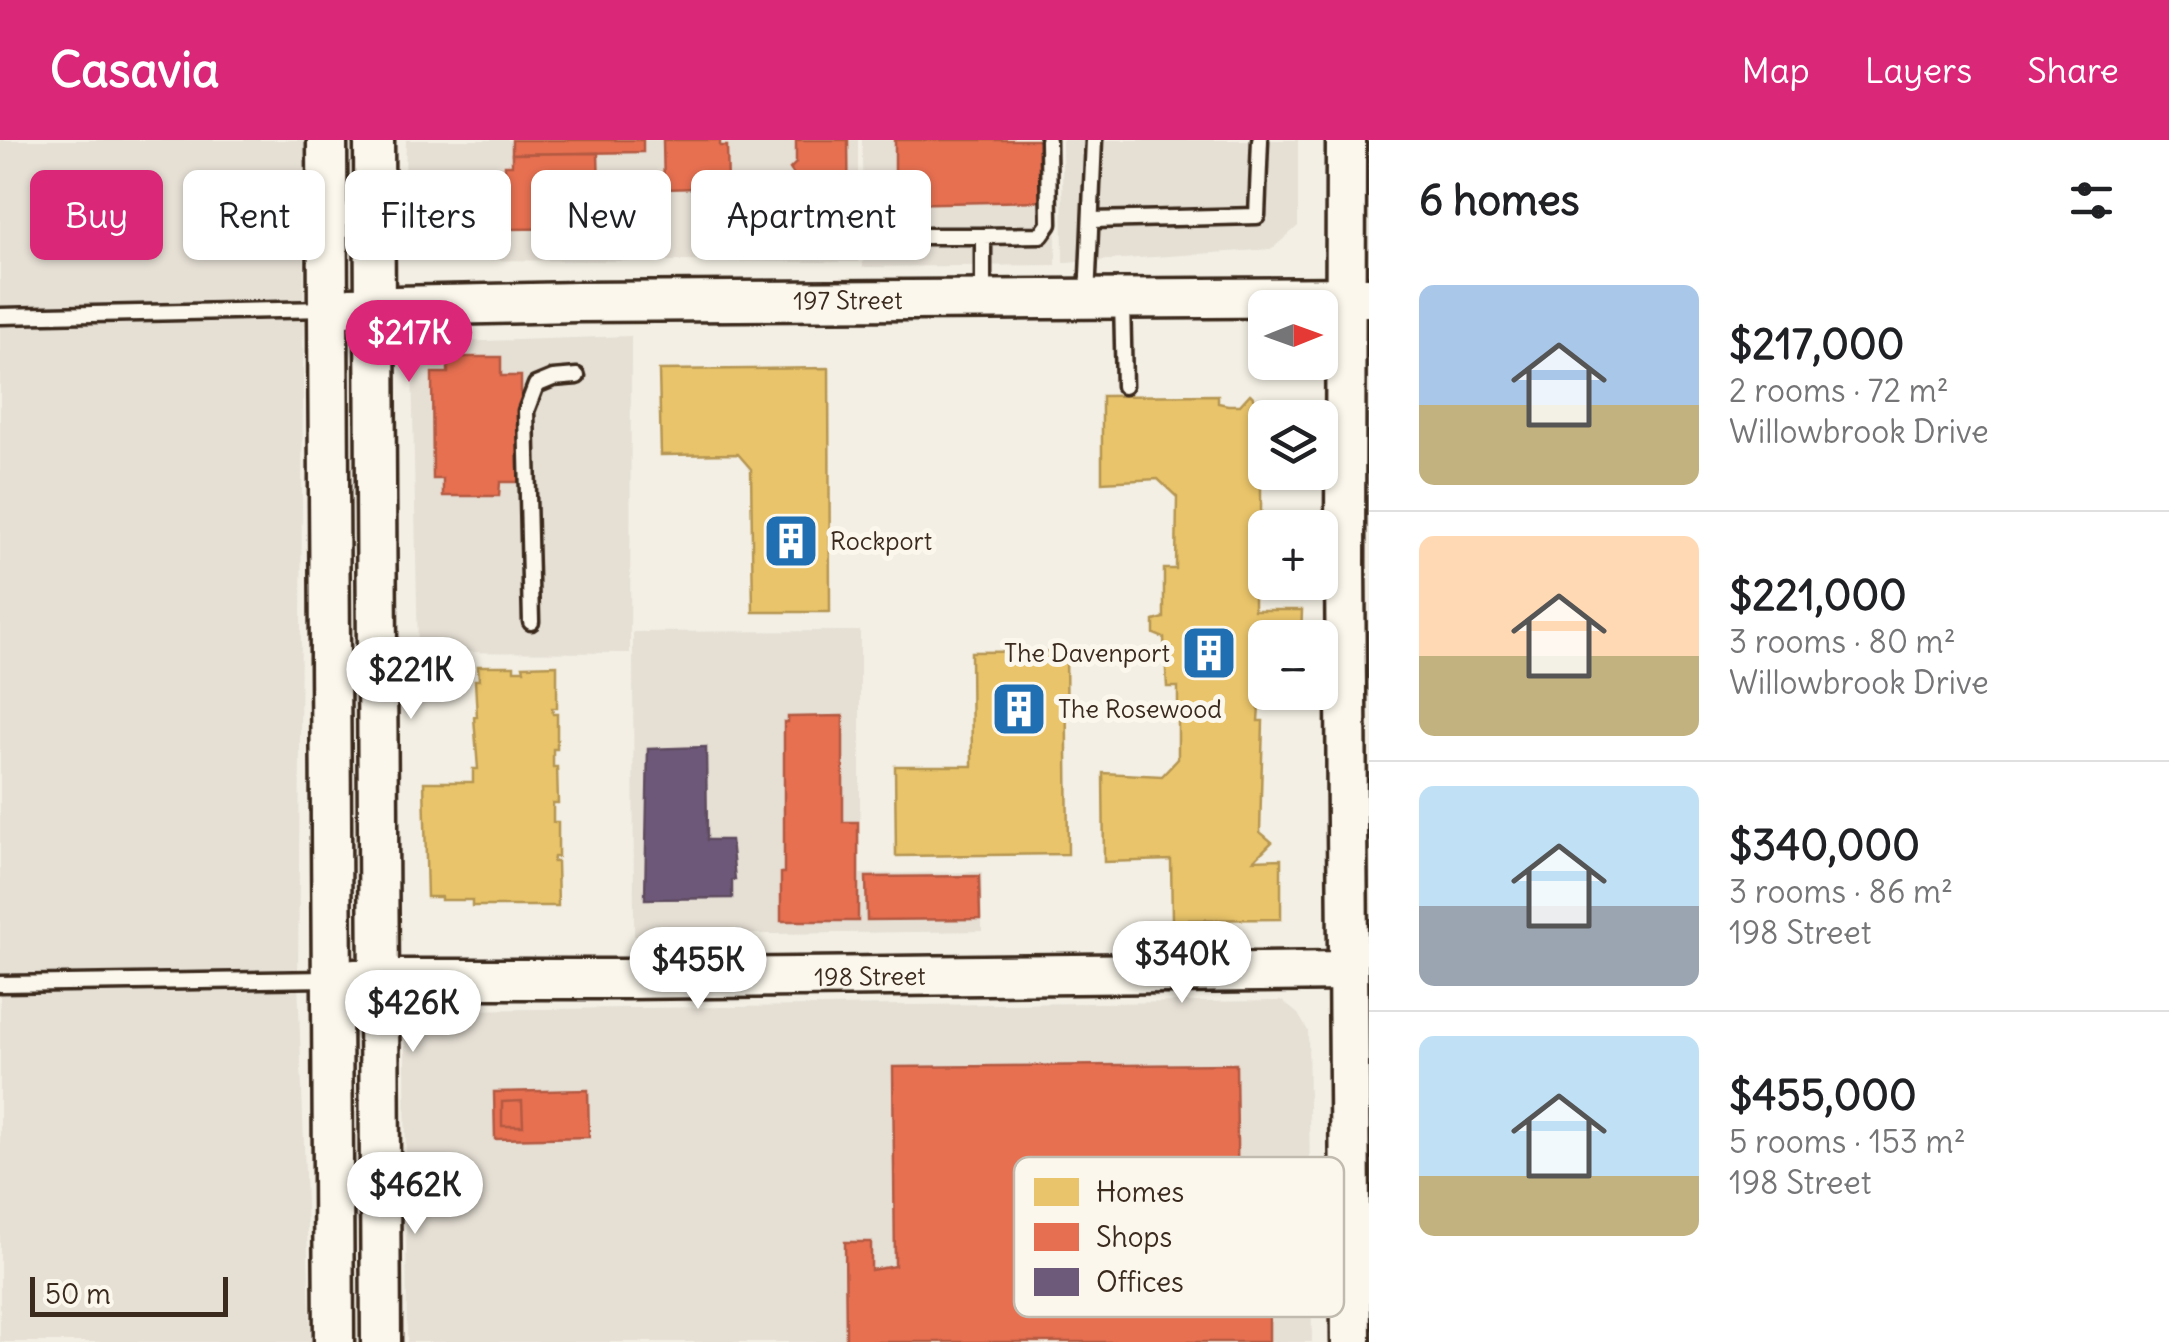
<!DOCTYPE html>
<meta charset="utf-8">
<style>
body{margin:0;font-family:Delius,sans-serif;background:#f2f2f2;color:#202124;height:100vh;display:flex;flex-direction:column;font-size:38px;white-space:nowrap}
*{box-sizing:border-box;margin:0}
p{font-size:32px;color:#757577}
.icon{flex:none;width:55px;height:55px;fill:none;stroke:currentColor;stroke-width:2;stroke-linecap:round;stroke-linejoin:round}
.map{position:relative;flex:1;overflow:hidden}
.drawer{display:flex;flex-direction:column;background:#fff;width:800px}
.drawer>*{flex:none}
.hud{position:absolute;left:30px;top:30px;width:950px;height:90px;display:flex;gap:20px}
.needle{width:65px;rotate:89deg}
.fabs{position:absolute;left:1248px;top:150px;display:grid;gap:20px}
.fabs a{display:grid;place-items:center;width:90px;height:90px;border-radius:15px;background:#fff;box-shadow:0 2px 8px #0004;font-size:50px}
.scale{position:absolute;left:30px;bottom:25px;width:198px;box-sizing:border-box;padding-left:10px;border:5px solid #3b2a1e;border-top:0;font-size:28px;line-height:35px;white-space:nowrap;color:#3b2a1e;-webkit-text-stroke:8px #fbf7ec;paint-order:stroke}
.price{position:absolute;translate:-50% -85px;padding:0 22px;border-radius:35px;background:#fff;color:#222;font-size:32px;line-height:65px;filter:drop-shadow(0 2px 5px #0008)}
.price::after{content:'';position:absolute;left:50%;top:60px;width:30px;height:22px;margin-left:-15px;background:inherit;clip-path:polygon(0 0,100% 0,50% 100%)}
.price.selected{background:#db2777;color:#fff}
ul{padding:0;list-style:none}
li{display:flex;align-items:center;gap:30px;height:250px;padding:0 50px}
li+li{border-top:2px solid #e0e0e0}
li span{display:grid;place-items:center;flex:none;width:280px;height:200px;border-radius:15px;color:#555}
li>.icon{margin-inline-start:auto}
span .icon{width:120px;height:120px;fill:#fffc;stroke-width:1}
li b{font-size:42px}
h2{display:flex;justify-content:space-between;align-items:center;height:120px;padding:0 50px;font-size:42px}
.chip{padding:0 35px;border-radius:15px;background:#fff;box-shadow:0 2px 8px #0004;font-size:35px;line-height:90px}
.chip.selected{background:#db2777;color:#fff}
header{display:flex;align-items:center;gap:60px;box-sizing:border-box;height:140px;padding:0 50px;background:#db2777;color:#fff}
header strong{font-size:48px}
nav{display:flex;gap:55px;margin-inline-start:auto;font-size:35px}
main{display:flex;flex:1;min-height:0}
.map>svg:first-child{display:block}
.built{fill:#e5dfd4}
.homes{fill:#e9c46a;stroke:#b59653;stroke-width:2.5}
.shops{fill:#e76f51;stroke:#b35a42;stroke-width:2.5}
.offices{fill:#6d597a;stroke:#5e4b5e;stroke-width:2.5}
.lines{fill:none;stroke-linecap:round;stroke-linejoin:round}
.lane-casing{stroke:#3b2a1e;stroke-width:21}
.secondary-casing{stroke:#3b2a1e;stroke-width:45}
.lane{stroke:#fbf7ec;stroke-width:14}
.secondary{stroke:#fbf7ec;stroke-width:38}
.labels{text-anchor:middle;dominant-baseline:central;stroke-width:10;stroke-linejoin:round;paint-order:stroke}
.street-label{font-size:25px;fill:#3b2a1e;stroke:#fbf7ec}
.poi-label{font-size:25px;fill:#3b2a1e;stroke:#fbf7ec;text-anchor:start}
.key{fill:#fbf7ec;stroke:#c1baae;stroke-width:2.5}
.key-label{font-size:28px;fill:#3b2a1e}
</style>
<header>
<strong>Casavia</strong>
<nav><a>Map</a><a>Layers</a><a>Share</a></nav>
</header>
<main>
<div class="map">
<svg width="1369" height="1202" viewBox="0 0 1369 1202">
<rect width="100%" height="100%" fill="#f3efe4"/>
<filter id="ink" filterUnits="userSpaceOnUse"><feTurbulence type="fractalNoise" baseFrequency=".01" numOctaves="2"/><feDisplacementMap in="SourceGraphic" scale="20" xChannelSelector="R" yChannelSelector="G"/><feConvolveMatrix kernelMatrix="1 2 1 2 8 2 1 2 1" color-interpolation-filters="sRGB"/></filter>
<g filter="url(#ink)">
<g class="built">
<path d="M 0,0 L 305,0 L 298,840 L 311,1202 L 0,1202 Z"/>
<path d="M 406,0 L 858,0 L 858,122 L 433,120 L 412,101 L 404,75 Z"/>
<path d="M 862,0 L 1055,0 L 1056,125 L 863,127 Z"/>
<path d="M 1062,0 L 1298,0 L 1298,86 L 1272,109 L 1063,123 Z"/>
<path d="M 631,196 L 630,513 L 418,512 L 412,220 L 430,203 Z"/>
<path d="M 860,491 L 860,734 L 982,732 L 982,791 L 634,796 L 633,492 Z"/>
<path d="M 1282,861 L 1298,874 L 1308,891 L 1312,1202 L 407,1202 L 405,898 L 416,883 L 440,870 Z"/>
</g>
<g class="homes">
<path d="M 829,228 L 830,472 L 753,472 L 751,329 L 738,314 L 661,315 L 659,230 Z"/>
<path d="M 1250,254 L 1268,272 L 1257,282 L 1259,310 L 1261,310 L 1261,438 L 1254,438 L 1254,470 L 1302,470 L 1301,498 L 1265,498 L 1265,502 L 1254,504 L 1254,537 L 1261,537 L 1258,581 L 1263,581 L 1260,692 L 1272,702 L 1254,720 L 1281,719 L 1281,779 L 1172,780 L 1171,720 L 1104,722 L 1103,633 L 1162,636 L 1178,619 L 1178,547 L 1167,547 L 1164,498 L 1154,494 L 1154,481 L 1164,478 L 1164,429 L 1176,429 L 1177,357 L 1158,339 L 1102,342 L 1102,256 L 1218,255 L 1218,263 L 1228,265 L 1240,265 Z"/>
<path d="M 1066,511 L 1068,714 L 896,716 L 895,626 L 972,626 L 971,512 Z"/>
<path d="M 557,525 L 557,568 L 552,568 L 553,574 L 557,574 L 557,609 L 553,609 L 553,627 L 557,627 L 558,663 L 553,663 L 553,682 L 558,682 L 558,717 L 554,717 L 553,722 L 557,722 L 558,766 L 472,766 L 472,760 L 441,760 L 441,757 L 427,757 L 424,642 L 473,642 L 473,629 L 478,629 L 474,577 L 477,577 L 475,540 L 479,540 L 478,526 L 514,526 L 514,530 L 524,530 L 523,526 Z"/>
</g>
<g class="shops">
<path d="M 512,0 L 643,0 L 643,12 L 512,14 Z"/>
<path d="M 663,0 L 720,0 L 720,6 L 727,6 L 728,47 L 664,49 Z"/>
<path d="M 796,0 L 848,0 L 849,89 L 779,90 L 779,72 L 772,72 L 772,59 L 780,59 L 779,48 L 789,48 L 797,39 L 790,29 L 796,23 Z"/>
<path d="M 895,0 L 1041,0 L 1042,61 L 895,64 Z"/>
<path d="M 598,13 L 600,88 L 505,89 L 505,25 L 512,25 L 512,14 Z"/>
<path d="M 448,217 L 501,217 L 501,236 L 521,236 L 521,342 L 500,342 L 499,356 L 443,356 L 443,339 L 433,339 L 432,233 L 448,233 Z"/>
<path d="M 843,576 L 843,682 L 858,682 L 858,781 L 781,781 L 781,733 L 784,733 L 784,582 L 788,582 L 788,577 Z"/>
<path d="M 979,736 L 980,779 L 867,780 L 866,737 Z"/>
<path d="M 1236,924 L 1239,1157 L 1269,1157 L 1269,1202 L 846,1202 L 845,1102 L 871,1102 L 871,1130 L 895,1126 L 893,927 Z"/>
<path d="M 588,950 L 589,997 L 495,999 L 494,952 Z"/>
<path d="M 522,961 L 523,986 L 502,986 L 502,962 Z"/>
</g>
<path class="offices" d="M 706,607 L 707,700 L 731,700 L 735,740 L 732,740 L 732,758 L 645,759 L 648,609 Z"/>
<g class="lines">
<g class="lane-casing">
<g id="lane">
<path d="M 1092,80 L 1257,76 L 1260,0"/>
<path d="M 911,96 L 983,96"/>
<path d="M 1087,158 L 1094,0"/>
<path d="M 983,159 L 983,96 L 1041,95 L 1049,84 L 1048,0"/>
<path d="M 1122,160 L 1124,246"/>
<path d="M 0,176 L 327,169"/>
<path d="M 531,482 L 526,271 L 536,245 L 553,238 L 577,236"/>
<path d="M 0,844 L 329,839"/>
</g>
</g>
<g class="secondary-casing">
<g id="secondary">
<path d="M 327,0 L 334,1202"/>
<path d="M 374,0 L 381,1202"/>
<path d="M 1346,0 L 1345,424 L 1351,1202"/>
<path id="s1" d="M 350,167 L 577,162 L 1369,157"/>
<path id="s2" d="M 355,839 L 627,839 L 1348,831"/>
</g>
</g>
<use href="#lane" class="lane"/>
<use href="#secondary" class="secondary"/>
</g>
</g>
<defs>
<g id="building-square" transform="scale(2.875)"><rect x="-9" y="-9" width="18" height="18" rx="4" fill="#1f6fb2" stroke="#fbf7ec"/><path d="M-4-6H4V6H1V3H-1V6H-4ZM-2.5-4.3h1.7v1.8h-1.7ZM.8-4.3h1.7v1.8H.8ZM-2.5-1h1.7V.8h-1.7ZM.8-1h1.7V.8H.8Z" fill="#fff"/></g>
</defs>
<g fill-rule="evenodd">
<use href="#building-square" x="791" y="401"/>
<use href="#building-square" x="1209" y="513"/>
<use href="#building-square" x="1019" y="569"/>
</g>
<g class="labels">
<g class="street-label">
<text stroke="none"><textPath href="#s1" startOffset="498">197 Street</textPath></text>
<text stroke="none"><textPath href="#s2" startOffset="515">198 Street</textPath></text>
</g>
<g class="poi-label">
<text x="830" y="401">Rockport</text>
<text x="1170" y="513" text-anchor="end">The Davenport</text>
<text x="1058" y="569">The Rosewood</text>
</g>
</g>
<rect x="1014" y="1017" width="330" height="160" rx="15" class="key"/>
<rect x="1034" y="1038" width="45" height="28" fill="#e9c46a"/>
<rect x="1034" y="1083" width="45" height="28" fill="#e76f51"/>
<rect x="1034" y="1128" width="45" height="28" fill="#6d597a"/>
<g class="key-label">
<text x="1096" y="1062">Homes</text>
<text x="1096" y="1107">Shops</text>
<text x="1096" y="1152">Offices</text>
</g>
</svg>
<div class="fabs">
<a><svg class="needle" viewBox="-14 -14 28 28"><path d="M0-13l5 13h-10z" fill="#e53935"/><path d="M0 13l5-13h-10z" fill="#757577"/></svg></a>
<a><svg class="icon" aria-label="layers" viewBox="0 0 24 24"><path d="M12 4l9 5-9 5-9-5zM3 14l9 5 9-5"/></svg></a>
<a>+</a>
<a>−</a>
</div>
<div class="scale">50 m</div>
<b class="price selected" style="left:409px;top:245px">$217K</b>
<b class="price" style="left:411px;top:582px">$221K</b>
<b class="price" style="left:1182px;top:866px">$340K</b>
<b class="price" style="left:698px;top:872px">$455K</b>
<b class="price" style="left:413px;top:915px">$426K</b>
<b class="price" style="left:415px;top:1097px">$462K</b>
<div class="hud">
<a class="chip selected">Buy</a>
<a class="chip">Rent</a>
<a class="chip">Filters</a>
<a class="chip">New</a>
<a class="chip">Apartment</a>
</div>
</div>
<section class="drawer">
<h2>6 homes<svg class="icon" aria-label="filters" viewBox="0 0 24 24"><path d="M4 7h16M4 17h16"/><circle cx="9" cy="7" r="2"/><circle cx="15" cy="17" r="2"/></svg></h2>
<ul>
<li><span style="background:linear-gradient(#a9c7e8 60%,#c2b280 0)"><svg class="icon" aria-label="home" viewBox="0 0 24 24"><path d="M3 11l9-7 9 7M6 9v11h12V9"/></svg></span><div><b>$217,000</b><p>2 rooms · 72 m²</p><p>Willowbrook Drive</p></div></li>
<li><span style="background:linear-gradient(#ffd9b3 60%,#c2b280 0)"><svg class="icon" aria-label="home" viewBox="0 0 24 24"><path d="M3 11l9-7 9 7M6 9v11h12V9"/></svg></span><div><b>$221,000</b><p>3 rooms · 80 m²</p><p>Willowbrook Drive</p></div></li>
<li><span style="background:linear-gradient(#bfe0f5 60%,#9aa5b1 0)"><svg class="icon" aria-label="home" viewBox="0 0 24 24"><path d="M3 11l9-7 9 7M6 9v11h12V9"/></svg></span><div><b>$340,000</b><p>3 rooms · 86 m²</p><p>198 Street</p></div></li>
<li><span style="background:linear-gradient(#bfe0f5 70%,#c2b280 0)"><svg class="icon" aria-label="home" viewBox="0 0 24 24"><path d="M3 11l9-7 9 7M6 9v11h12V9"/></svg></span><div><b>$455,000</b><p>5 rooms · 153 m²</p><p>198 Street</p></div></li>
</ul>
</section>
</main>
